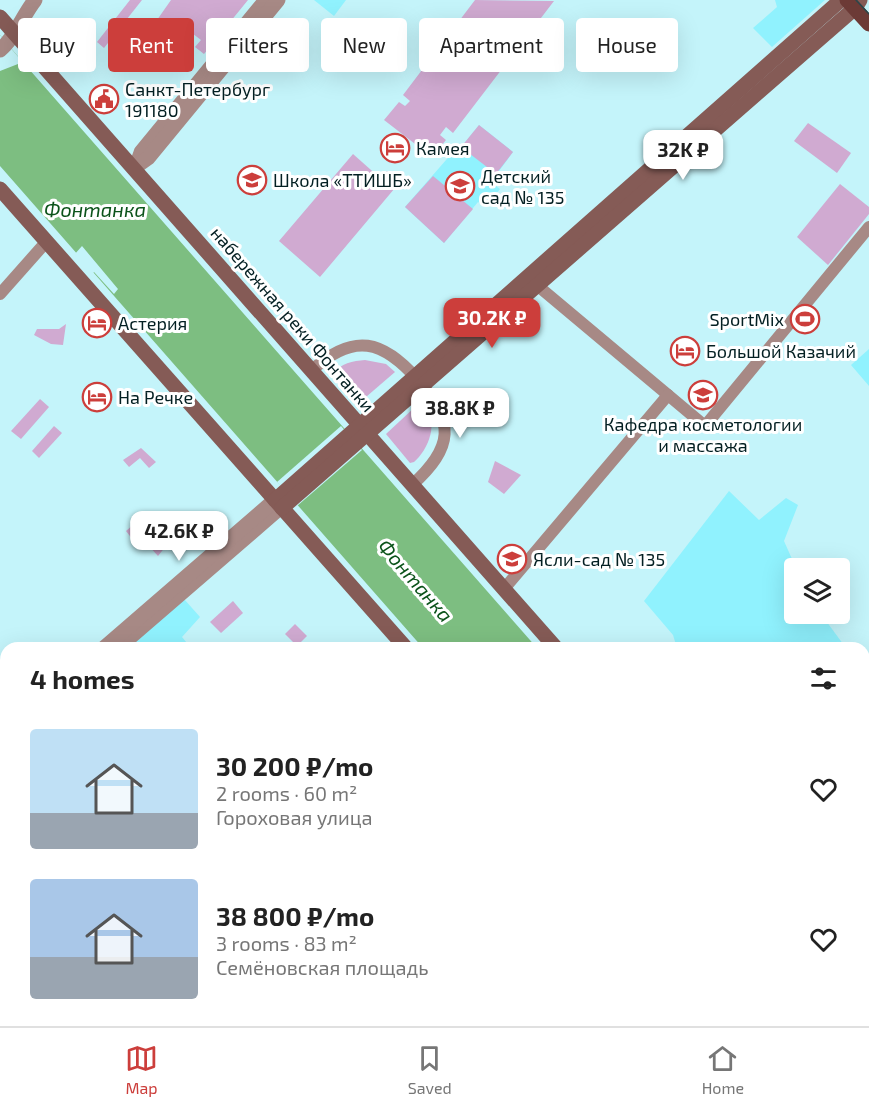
<!DOCTYPE html>
<meta charset="utf-8">
<style>
body{margin:0;font-family:"Exo 2",sans-serif;background:#f2f2f2;color:#222;height:100vh;display:flex;flex-direction:column;font-size:22px;white-space:nowrap}
*{box-sizing:border-box;margin:0}
p{font-size:20px;color:#767676}
.icon{flex:none;width:33px;height:33px;fill:none;stroke:currentColor;stroke-width:2;stroke-linecap:round;stroke-linejoin:round}
.map{position:relative;flex:1;overflow:hidden}
.side{position:absolute;left:0px;top:642px;width:870px;height:384px;display:flex;flex-direction:column;background:#fff;border-radius:18px 18px 0 0;box-shadow:0 6px 24px #0002}
.side>*{flex:none}
.guide{position:absolute;left:18px;top:18px;width:834px;height:54px;display:flex;gap:12px}
.tools{position:absolute;left:784px;top:558px;display:grid;gap:12px}
.tools a{display:grid;place-items:center;width:66px;height:66px;border-radius:6px;background:#fff;box-shadow:0 6px 24px #0002;font-size:30px}
.price{position:absolute;translate:-50% -51px;padding:0 14px;border-radius:12px;background:#fff;color:#222;font-size:20px;line-height:39px;filter:drop-shadow(0 2px 3px #0008)}
.price::after{content:'';position:absolute;left:50%;top:36px;width:18px;height:14px;margin-left:-9px;background:inherit;clip-path:polygon(0 0,100% 0,50% 100%)}
.price.active{background:#cc3e3b;color:#fff}
ul{padding:0;list-style:none}
li{display:flex;align-items:center;gap:18px;height:150px;padding:0 30px}
li span{display:grid;place-items:center;flex:none;width:168px;height:120px;border-radius:6px;color:#555}
li>.icon{margin-inline-start:auto}
span .icon{width:72px;height:72px;fill:#fffc;stroke-width:1}
li b{font-size:26px}
h2{display:flex;justify-content:space-between;align-items:center;height:72px;padding:0 30px;font-size:26px}
.tag{padding:0 21px;border-radius:6px;background:#fff;box-shadow:0 6px 24px #0002;font-size:21px;line-height:54px}
.tag.active{background:#cc3e3b;color:#fff}
.dock{display:flex;justify-content:space-around;align-items:center;height:84px;border-top:2px solid #e0e0e0;background:#fff;font-size:16px;color:#767676}
.dock a{display:grid;justify-items:center;gap:3px}
.dock .active{color:#cc3e3b}
.map>svg:first-child{display:block}
.built{fill:#90f2fe}
.green{fill:#d0aad1}
.water{fill:#7dbe81}
.pier{fill:#c4f4fa}
.lines{fill:none;stroke-linecap:round;stroke-linejoin:round}
.minor{stroke:#a78985;stroke-width:12}
.tertiary{stroke:#a78985;stroke-width:15}
.secondary{stroke:#855b56;stroke-width:15}
.primary{stroke:#6c3a36;stroke-width:15}
.tram{stroke:#28484c;stroke-width:1.5}
.labels{text-anchor:middle;dominant-baseline:central;stroke-width:6;stroke-linejoin:round;paint-order:stroke}
.poi-label{font-size:18px;fill:#031f22;stroke:#fff;text-anchor:start}
.street-label{font-size:18px;fill:#031f22;stroke:#fff}
.water-label{font-size:20px;font-style:italic;fill:#0b531a;stroke:#fff}
</style>
<div class="map">
<svg width="869" height="1026" viewBox="0 0 869 1026">
<rect width="100%" height="100%" fill="#c4f4fa"/>
<g class="built">
<path d="M 314,0 L 346,0 L 334,16 Z"/>
<path d="M 775,0 L 825,0 L 772,47 L 753,28 L 777,7 Z"/>
<path d="M 479,125 L 513,152 L 491,182 L 500,189 L 486,207 L 478,202 L 444,243 L 405,207 L 453,152 L 456,154 Z"/>
<path d="M 869,349 L 869,386 L 851,365 Z"/>
<path d="M 729,491 L 759,520 L 786,498 L 798,505 L 784,541 L 796,568 L 795,614 L 821,614 L 846,648 L 677,648 L 673,635 L 644,601 Z"/>
<path d="M 184,599 L 200,617 L 182,637 L 191,648 L 128,648 Z"/>
<path d="M 869,662 L 869,726 L 864,730 L 864,666 Z"/>
<path d="M 869,795 L 869,928 L 864,922 L 864,798 Z"/>
<path d="M 0,810 L 6,814 L 4,907 L 0,904 Z"/>
<path d="M 6,938 L 6,980 L 1,986 L 0,944 Z"/>
<path d="M 31,1020 L 213,1020 L 219,1026 L 37,1026 Z"/>
<path d="M 282,1020 L 321,1020 L 315,1026 L 278,1026 Z"/>
<path d="M 494,1020 L 584,1020 L 589,1026 L 488,1026 Z"/>
</g>
<g class="green">
<path d="M 130,0 L 142,0 L 104,48 L 97,42 Z"/>
<path d="M 171,0 L 248,0 L 204,54 L 195,47 L 201,40 L 188,30 L 180,36 L 157,20 Z"/>
<path d="M 475,0 L 554,1 L 453,133 L 446,127 L 440,135 L 446,140 L 432,157 L 384,120 L 399,102 L 405,106 L 410,101 L 403,95 Z"/>
<path d="M 808,123 L 851,153 L 837,173 L 794,141 Z"/>
<path d="M 479,125 L 513,152 L 496,174 L 461,147 Z"/>
<path d="M 353,154 L 380,178 L 387,171 L 400,182 L 320,277 L 279,241 Z"/>
<path d="M 433,176 L 473,209 L 444,243 L 405,207 Z"/>
<path d="M 840,184 L 869,207 L 869,214 L 828,265 L 797,237 Z"/>
<path d="M 66,324 L 63,345 L 51,344 L 34,335 L 37,329 L 59,329 Z"/>
<path d="M 365,360 L 386,364 L 395,372 L 359,403 L 334,374 C 340,363 353,361 365,360 Z"/>
<path d="M 40,399 L 49,407 L 21,439 L 11,431 Z"/>
<path d="M 422,406 C 441,420 428,450 414,462 L 410,463 L 386,434 L 415,407 Z"/>
<path d="M 54,426 L 62,433 L 39,458 L 32,451 Z"/>
<path d="M 141,448 L 156,462 L 149,468 L 140,458 L 129,467 L 123,460 Z"/>
<path d="M 495,461 L 521,475 L 504,494 L 488,482 Z"/>
<path d="M 142,517 L 149,529 L 133,540 L 126,531 Z"/>
<path d="M 158,530 L 170,541 L 158,556 L 147,544 Z"/>
<path d="M 233,601 L 243,613 L 221,633 L 210,622 Z"/>
<path d="M 295,624 L 307,636 L 297,646 L 285,634 Z"/>
</g>
<g class="water">
<path d="M 0,35 L 21,60 L 537,648 L 423,648 L 0,166 Z"/>
<path d="M 749,1020 L 862,1020 L 868,1026 L 754,1026 Z"/>
</g>
<g class="pier">
<path d="M 0,35 L 25,65 L 18,64 L 0,71 Z"/>
<path d="M 82,246 L 118,289 L 114,294 L 94,272 L 91,275 L 74,255 Z"/>
<path d="M 341,426 L 362,450 L 297,506 L 277,482 Z"/>
</g>
<g class="lines">
<g class="minor">
<path d="M 134,168 L 140,151 L 264,0"/>
<path d="M 532,281 L 705,426 L 869,227"/>
<path d="M 0,294 L 47,241"/>
<path d="M 312,370 C 354,332 383,340 418,380 C 455,422 454,447 412,485"/>
<path d="M 504,589 L 668,395"/>
<path d="M 120,648 L 282,508"/>
<path d="M 0,752 L 6,746"/>
</g>
<g class="tertiary">
<path d="M 0,50 C 14,39 23,15 35,0"/>
<path d="M 134,168 L 148,158 L 278,0"/>
<path d="M 104,648 L 275,500"/>
<path d="M 0,738 L 6,733"/>
<path d="M 864,757 L 869,753"/>
<path d="M 864,770 L 869,766"/>
<path d="M 260,1026 L 265,1020"/>
</g>
<g class="secondary">
<path d="M 0,17 L 556,648"/>
<path d="M 0,189 L 406,648"/>
<path d="M 275,500 L 841,0"/>
<path d="M 282,508 L 855,8 L 860,0"/>
<path d="M 864,999 L 869,1005"/>
<path d="M 733,1020 L 738,1026"/>
</g>
<path class="primary" d="M 847,0 L 869,24"/>
<path class="tram" d="M 856,0 L 869,14"/>
</g>
<defs>
<g id="civic-ring" transform="scale(1.5)"><circle r="9.5" fill="#fff" stroke="#cc3e3b" stroke-width="1.5"/><path d="M-.6-6.5H3V-4.5H.6V-3L4-1V1h2V6H-6V1h2V-1L-.6-3ZM-1.2 2.5V6h2.4V2.5Z" fill="#cc3e3b"/></g>
<g id="hotel-ring" transform="scale(1.5)"><circle r="9.5" fill="#fff" stroke="#cc3e3b" stroke-width="1.5"/><path d="M-6-4.5h1.5V1H6V5H4.5V3h-9V5H-6ZM-4 0a1.8 1.8 0 1 1 3.6 0ZM.5 0V-2.5h3Q6-2.5 6 0Z" fill="#cc3e3b"/></g>
<g id="school-ring" transform="scale(1.5)"><circle r="9.5" fill="#fff" stroke="#cc3e3b" stroke-width="1.5"/><path d="M0-5L7-2L0 1L-7-2ZM-4 1L0 2.5L4 1V4Q0 6-4 4Z" fill="#cc3e3b"/></g>
<g id="stadium-ring" transform="scale(1.5)"><circle r="9.5" fill="#fff" stroke="#cc3e3b" stroke-width="1.5"/><path d="M0-5a6.5 5 0 1 0 0 10a6.5 5 0 1 0 0-10ZM-3.5-1.8h7v3.6h-7Z" fill="#cc3e3b"/></g>
<g id="university-ring" transform="scale(1.5)"><circle r="9.5" fill="#fff" stroke="#cc3e3b" stroke-width="1.5"/><path d="M0-5L7-2L0 1L-7-2ZM-4 1L0 2.5L4 1V4Q0 6-4 4Z" fill="#cc3e3b"/></g>
</defs>
<g fill-rule="evenodd">
<use href="#civic-ring" x="104" y="99"/>
<use href="#hotel-ring" x="395" y="148"/>
<use href="#school-ring" x="252" y="180"/>
<use href="#school-ring" x="460" y="186"/>
<use href="#stadium-ring" x="805" y="319"/>
<use href="#hotel-ring" x="97" y="323"/>
<use href="#hotel-ring" x="685" y="351"/>
<use href="#university-ring" x="703" y="395"/>
<use href="#hotel-ring" x="97" y="397"/>
<use href="#school-ring" x="512" y="559"/>
</g>
<g class="labels">
<g class="poi-label">
<text x="125" y="89">Санкт-Петербург<tspan x="125" dy="21">191180</tspan></text>
<text x="416" y="148">Камея</text>
<text x="481" y="176">Детский<tspan x="481" dy="21">сад № 135</tspan></text>
<text x="273" y="180">Школа «ТТИШБ»</text>
<text x="784" y="319" text-anchor="end">SportMix</text>
<text x="118" y="323">Астерия</text>
<text x="706" y="351">Большой Казачий</text>
<text x="118" y="397">На Речке</text>
<text x="703" y="424" text-anchor="middle">Кафедра косметологии<tspan x="703" dy="21">и массажа</tspan></text>
<text x="533" y="559">Ясли-сад № 135</text>
</g>
<g class="street-label">
<text transform="translate(293 319) rotate(49)">набережная реки Фонтанки</text>
</g>
<g class="water-label">
<text x="95" y="209">Фонтанка</text>
<text transform="translate(416 580) rotate(49)">Фонтанка</text>
</g>
</g>
</svg>
<div class="tools">
<a><svg class="icon" aria-label="layers" viewBox="0 0 24 24"><path d="M12 4l9 5-9 5-9-5zM3 14l9 5 9-5"/></svg></a>
</div>
<b class="price" style="left:683px;top:181px">32K ₽</b>
<b class="price active" style="left:492px;top:349px">30.2K ₽</b>
<b class="price" style="left:460px;top:439px">38.8K ₽</b>
<b class="price" style="left:179px;top:562px">42.6K ₽</b>
<div class="guide">
<a class="tag">Buy</a>
<a class="tag active">Rent</a>
<a class="tag">Filters</a>
<a class="tag">New</a>
<a class="tag">Apartment</a>
<a class="tag">House</a>
</div>
<section class="side">
<h2>4 homes<svg class="icon" aria-label="filters" viewBox="0 0 24 24"><path d="M4 7h16M4 17h16"/><circle cx="9" cy="7" r="2"/><circle cx="15" cy="17" r="2"/></svg></h2>
<ul>
<li><span style="background:linear-gradient(#bfe0f5 70%,#9aa5b1 0)"><svg class="icon" aria-label="home" viewBox="0 0 24 24"><path d="M3 11l9-7 9 7M6 9v11h12V9"/></svg></span><div><b>30 200 ₽/mo</b><p>2 rooms · 60 m²</p><p>Гороховая улица</p></div><svg class="icon" aria-label="heart" viewBox="0 0 24 24"><path d="M12 20l-8-8c-3-5 5-10 8-4 3-6 11-1 8 4z"/></svg></li>
<li><span style="background:linear-gradient(#a9c7e8 65%,#9aa5b1 0)"><svg class="icon" aria-label="home" viewBox="0 0 24 24"><path d="M3 11l9-7 9 7M6 9v11h12V9"/></svg></span><div><b>38 800 ₽/mo</b><p>3 rooms · 83 m²</p><p>Семёновская площадь</p></div><svg class="icon" aria-label="heart" viewBox="0 0 24 24"><path d="M12 20l-8-8c-3-5 5-10 8-4 3-6 11-1 8 4z"/></svg></li>
</ul>
</section>
</div>
<nav class="dock">
<a class="active"><svg class="icon" aria-label="map" viewBox="0 0 24 24"><path d="M3 6l6-2 6 2 6-2v14l-6 2-6-2-6 2zM9 4v14M15 6v14"/></svg>Map</a>
<a><svg class="icon" aria-label="saved" viewBox="0 0 24 24"><path d="M7 4h10v16l-5-4-5 4z"/></svg>Saved</a>
<a><svg class="icon" aria-label="home" viewBox="0 0 24 24"><path d="M3 11l9-7 9 7M6 9v11h12V9"/></svg>Home</a>
</nav>
